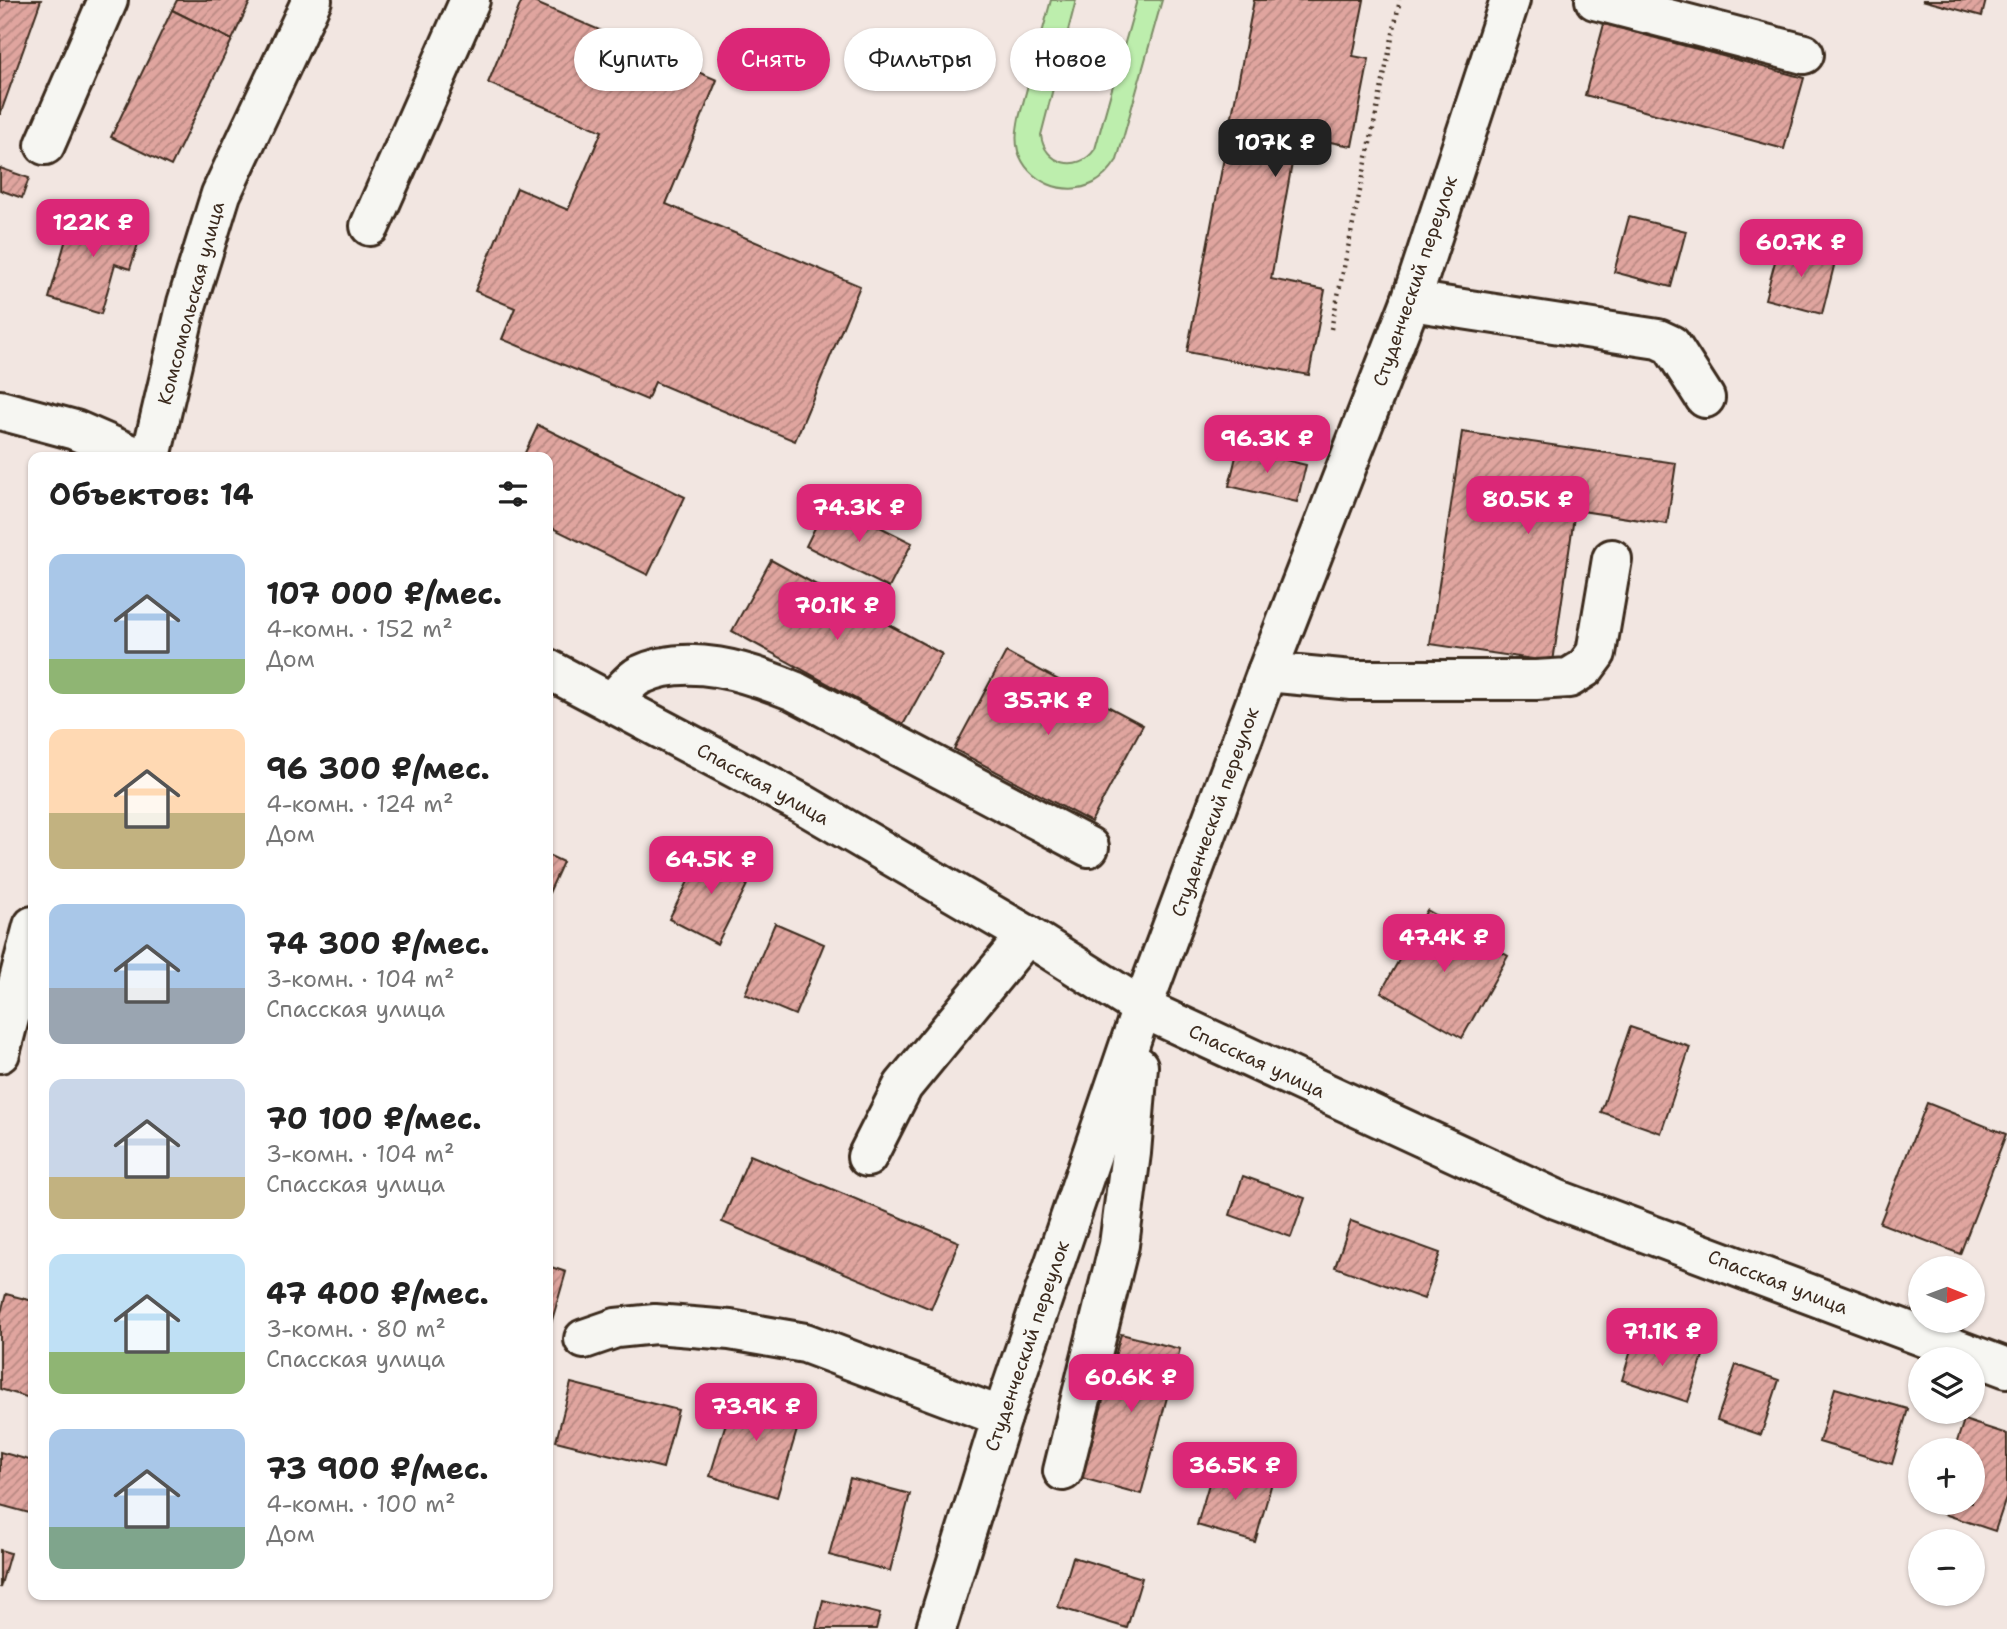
<!DOCTYPE html>
<html lang="ru">
<meta charset="utf-8">
<style>
body{margin:0;font-family:"Shantell Sans",sans-serif;background:#f6f6f6;color:#222;height:100vh;display:flex;flex-direction:column;font-size:26px;white-space:nowrap}
*{box-sizing:border-box;margin:0}
p{font-size:23px;color:#767676}
.icon{flex:none;width:38px;height:38px;fill:none;stroke:currentColor;stroke-width:2;stroke-linecap:round;stroke-linejoin:round}
.map{position:relative;flex:1;overflow:hidden}
.side{position:absolute;left:28px;top:452px;width:525px;height:1148px;display:flex;flex-direction:column;background:#fff;border-radius:14px;box-shadow:0 2px 5px #0004}
.side>*{flex:none}
.banner{position:absolute;left:574px;top:28px;width:665px;height:63px;display:flex;gap:14px}
.needle{width:46px;rotate:91deg}
.buttons{position:absolute;left:1908px;top:1256px;display:grid;gap:14px}
.buttons a{display:grid;place-items:center;width:77px;height:77px;border-radius:50%;background:#fff;box-shadow:0 2px 5px #0004;font-size:35px}
.price{position:absolute;translate:-50% -60px;padding:0 16px;border-radius:14px;background:#db2777;color:#fff;font-size:23px;line-height:46px;filter:drop-shadow(0 2px 4px #0008)}
.price::after{content:'';position:absolute;left:50%;top:42px;width:21px;height:16px;margin-left:-10px;background:inherit;clip-path:polygon(0 0,100% 0,50% 100%)}
.price.on{background:#222;color:#fff}
ul{padding:0;list-style:none}
li{display:flex;align-items:center;gap:21px;height:175px;padding:0 21px}
li span{display:grid;place-items:center;flex:none;width:196px;height:140px;border-radius:14px;color:#555}
li>.icon{margin-inline-start:auto}
span .icon{width:84px;height:84px;fill:#fffc;stroke-width:1}
li b{font-size:30px}
h2{display:flex;justify-content:space-between;align-items:center;height:84px;padding:0 21px;font-size:30px}
.tag{padding:0 24px;border-radius:32px;background:#fff;box-shadow:0 2px 5px #0004;font-size:24px;line-height:63px}
.tag.on{background:#db2777;color:#fff}
.map>svg:first-child{display:block}
.grass{fill:#bdeead;stroke:#7c8c66;stroke-width:2}
.building{fill:url(#building-hatch);stroke:#3b2a1e;stroke-width:2}
.lines{fill:none;stroke-linecap:round;stroke-linejoin:round}
.minor-casing{stroke:#3b2a1e;stroke-width:44}
.path{stroke:#3b2a1e;stroke-width:4.5;stroke-dasharray:2 5;stroke-linecap:butt}
.minor{stroke:#f6f6f2;stroke-width:38}
.labels{text-anchor:middle;dominant-baseline:central;stroke-width:7;stroke-linejoin:round;paint-order:stroke}
.street-label{font-size:19px;fill:#3b2a1e;stroke:#f6f6f2}
</style>
<div class="map">
<svg width="2007" height="1629" viewBox="0 0 2007 1629">
<defs>
<pattern id="building-hatch" width="6" height="6" patternUnits="userSpaceOnUse" patternTransform="scale(1.75)"><rect width="6" height="6" fill="#e0a59f"/><path d="M-1 1l2-2M0 6l6-6M5 7l2-2" fill="none" stroke="#b78781"/></pattern>
</defs>
<rect width="100%" height="100%" fill="#f2e6e1"/>
<filter id="ink" filterUnits="userSpaceOnUse"><feTurbulence type="fractalNoise" baseFrequency=".0143" numOctaves="2"/><feDisplacementMap in="SourceGraphic" scale="14" xChannelSelector="R" yChannelSelector="G"/><feConvolveMatrix kernelMatrix="1 2 1 2 8 2 1 2 1" color-interpolation-filters="sRGB"/></filter>
<g filter="url(#ink)">
<path class="grass" d="M 1051,0 L 1076,0 L 1041,135 C 1044,164 1078,174 1095,149 L 1137,0 L 1162,0 L 1117,160 C 1111,169 1104,178 1094,183 C 1065,198 1027,182 1018,151 C 1015,140 1017,129 1019,118 Z"/>
<g class="building">
<path d="M 0,0 L 41,0 L 0,115 Z"/>
<path d="M 177,0 L 251,0 L 232,40 L 172,10 Z"/>
<path d="M 522,0 L 529,0 L 717,80 L 666,204 L 860,286 L 795,441 L 655,382 L 647,400 L 502,339 L 515,308 L 475,291 L 517,188 L 568,210 L 602,131 L 488,83 Z"/>
<path d="M 1254,0 L 1364,0 L 1353,56 L 1369,59 L 1352,146 L 1297,136 L 1271,279 L 1325,290 L 1309,375 L 1187,352 Z"/>
<path d="M 1922,0 L 1986,0 L 1982,16 Z"/>
<path d="M 172,10 L 232,40 L 171,166 L 111,137 Z"/>
<path d="M 1604,24 L 1804,78 L 1784,149 L 1585,95 Z"/>
<path d="M 0,168 L 29,178 L 22,198 L 0,190 Z"/>
<path d="M 75,208 L 143,228 L 130,269 L 115,264 L 101,314 L 49,298 Z"/>
<path d="M 1629,217 L 1686,231 L 1671,287 L 1614,272 Z"/>
<path d="M 1780,243 L 1836,258 L 1822,314 L 1765,299 Z"/>
<path d="M 538,425 L 685,497 L 648,575 L 548,526 L 548,457 L 523,457 Z"/>
<path d="M 1462,432 L 1676,463 L 1667,524 L 1575,510 L 1553,662 L 1430,644 Z"/>
<path d="M 1238,448 L 1306,465 L 1297,502 L 1229,486 Z"/>
<path d="M 828,501 L 912,543 L 889,588 L 806,546 Z"/>
<path d="M 771,560 L 942,654 L 903,725 L 732,631 Z"/>
<path d="M 1006,652 L 1143,725 L 1091,822 L 954,749 Z"/>
<path d="M 705,848 L 754,871 L 717,944 L 669,919 Z"/>
<path d="M 548,855 L 563,862 L 548,895 Z"/>
<path d="M 1427,910 L 1508,956 L 1462,1038 L 1381,992 Z"/>
<path d="M 775,923 L 824,944 L 795,1015 L 745,994 Z"/>
<path d="M 1630,1027 L 1690,1047 L 1661,1133 L 1601,1112 Z"/>
<path d="M 1927,1103 L 2006,1134 L 1960,1254 L 1880,1223 Z"/>
<path d="M 750,1155 L 959,1242 L 931,1309 L 722,1222 Z"/>
<path d="M 1243,1176 L 1305,1198 L 1291,1237 L 1230,1215 Z"/>
<path d="M 1351,1221 L 1440,1253 L 1424,1299 L 1335,1267 Z"/>
<path d="M 548,1266 L 566,1272 L 548,1334 Z"/>
<path d="M 6,1294 L 33,1301 L 33,1399 L 0,1389 L 0,1316 Z"/>
<path d="M 1121,1334 L 1180,1349 L 1141,1494 L 1082,1478 Z"/>
<path d="M 1636,1334 L 1703,1356 L 1688,1402 L 1622,1380 Z"/>
<path d="M 1736,1365 L 1779,1380 L 1761,1435 L 1717,1420 Z"/>
<path d="M 571,1383 L 678,1410 L 663,1468 L 556,1441 Z"/>
<path d="M 1835,1388 L 1908,1409 L 1892,1464 L 1819,1442 Z"/>
<path d="M 736,1389 L 803,1410 L 777,1497 L 710,1476 Z"/>
<path d="M 1964,1420 L 2007,1434 L 2007,1495 L 1995,1531 L 1935,1511 L 1937,1503 L 1972,1503 L 1972,1451 L 1954,1451 Z"/>
<path d="M 0,1452 L 33,1461 L 33,1514 L 0,1505 Z"/>
<path d="M 1215,1463 L 1273,1479 L 1255,1542 L 1197,1525 Z"/>
<path d="M 850,1478 L 910,1494 L 890,1571 L 829,1555 Z"/>
<path d="M 0,1550 L 10,1553 L 0,1588 Z"/>
<path d="M 1073,1557 L 1142,1578 L 1127,1628 L 1058,1607 Z"/>
<path d="M 823,1600 L 880,1614 L 876,1629 L 816,1629 Z"/>
</g>
<g class="lines">
<g class="minor-casing">
<g id="minor">
<path d="M 1595,0 L 1804,54"/>
<path d="M 45,145 L 108,0"/>
<path d="M 370,226 L 470,0"/>
<path d="M 1411,301 L 1658,339 L 1671,345 L 1705,398"/>
<path d="M 0,410 L 75,430 L 137,457"/>
<path d="M 151,457 L 187,303 L 221,194 L 312,0"/>
<path d="M 548,669 L 801,803 L 1027,935 L 1142,1008 L 1556,1199 L 2007,1368"/>
<path d="M 1267,672 L 1352,680 L 1536,680 L 1569,678 L 1585,668 L 1596,653 L 1612,559"/>
<path d="M 612,702 C 620,694 630,680 640,675 C 688,652 748,672 794,691 L 1089,847"/>
<path d="M 0,1053 L 33,926"/>
<path d="M 867,1157 L 903,1086 L 1027,935"/>
<path d="M 584,1339 L 616,1328 L 655,1324 L 730,1330 L 805,1343 L 1002,1417"/>
<path d="M 1063,1471 L 1119,1245 L 1131,1153 L 1138,1066"/>
<path d="M 936,1629 L 1002,1417 L 1142,1008 L 1267,672 L 1411,301 L 1510,0"/>
</g>
</g>
<path class="path" d="M 1331,329 L 1400,0"/>
<use href="#minor" class="minor"/>
</g>
</g>
<g class="labels">
<g class="street-label">
<text transform="translate(1415 281) rotate(-71)">Студенческий переулок</text>
<text transform="translate(191 303) rotate(-75)">Комсомольская улица</text>
<text transform="translate(763 784) rotate(29)">Спасская улица</text>
<text transform="translate(1215 812) rotate(-70)">Студенческий переулок</text>
<text transform="translate(1257 1061) rotate(25)">Спасская улица</text>
<text transform="translate(1778 1282) rotate(21)">Спасская улица</text>
<text transform="translate(1027 1346) rotate(-71)">Студенческий переулок</text>
</g>
</g>
</svg>
<div class="buttons">
<a><svg class="needle" viewBox="-14 -14 28 28"><path d="M0-13l5 13h-10z" fill="#e53935"/><path d="M0 13l5-13h-10z" fill="#767676"/></svg></a>
<a><svg class="icon" aria-label="layers" viewBox="0 0 24 24"><path d="M12 4l9 5-9 5-9-5zM3 14l9 5 9-5"/></svg></a>
<a>+</a>
<a>−</a>
</div>
<b class="price on" style="left:1275px;top:179px">107K ₽</b>
<b class="price" style="left:93px;top:259px">122K ₽</b>
<b class="price" style="left:1801px;top:279px">60.7K ₽</b>
<b class="price" style="left:1267px;top:475px">96.3K ₽</b>
<b class="price" style="left:1528px;top:536px">80.5K ₽</b>
<b class="price" style="left:859px;top:544px">74.3K ₽</b>
<b class="price" style="left:837px;top:642px">70.1K ₽</b>
<b class="price" style="left:1048px;top:737px">35.7K ₽</b>
<b class="price" style="left:711px;top:896px">64.5K ₽</b>
<b class="price" style="left:1444px;top:974px">47.4K ₽</b>
<b class="price" style="left:1662px;top:1368px">71.1K ₽</b>
<b class="price" style="left:1131px;top:1414px">60.6K ₽</b>
<b class="price" style="left:756px;top:1443px">73.9K ₽</b>
<b class="price" style="left:1235px;top:1502px">36.5K ₽</b>
<div class="banner">
<a class="tag">Купить</a>
<a class="tag on">Снять</a>
<a class="tag">Фильтры</a>
<a class="tag">Новое</a>
</div>
<section class="side">
<h2>Объектов: 14<svg class="icon" aria-label="filters" viewBox="0 0 24 24"><path d="M4 7h16M4 17h16"/><circle cx="9" cy="7" r="2"/><circle cx="15" cy="17" r="2"/></svg></h2>
<ul>
<li><span style="background:linear-gradient(#a9c7e8 75%,#8fb573 0)"><svg class="icon" aria-label="home" viewBox="0 0 24 24"><path d="M3 11l9-7 9 7M6 9v11h12V9"/></svg></span><div><b>107 000 ₽/мес.</b><p>4-комн. · 152 m²</p><p>Дом</p></div></li>
<li><span style="background:linear-gradient(#ffd9b3 60%,#c2b280 0)"><svg class="icon" aria-label="home" viewBox="0 0 24 24"><path d="M3 11l9-7 9 7M6 9v11h12V9"/></svg></span><div><b>96 300 ₽/мес.</b><p>4-комн. · 124 m²</p><p>Дом</p></div></li>
<li><span style="background:linear-gradient(#a9c7e8 60%,#9aa5b1 0)"><svg class="icon" aria-label="home" viewBox="0 0 24 24"><path d="M3 11l9-7 9 7M6 9v11h12V9"/></svg></span><div><b>74 300 ₽/мес.</b><p>3-комн. · 104 m²</p><p>Спасская улица</p></div></li>
<li><span style="background:linear-gradient(#c9d6e8 70%,#c2b280 0)"><svg class="icon" aria-label="home" viewBox="0 0 24 24"><path d="M3 11l9-7 9 7M6 9v11h12V9"/></svg></span><div><b>70 100 ₽/мес.</b><p>3-комн. · 104 m²</p><p>Спасская улица</p></div></li>
<li><span style="background:linear-gradient(#bfe0f5 70%,#8fb573 0)"><svg class="icon" aria-label="home" viewBox="0 0 24 24"><path d="M3 11l9-7 9 7M6 9v11h12V9"/></svg></span><div><b>47 400 ₽/мес.</b><p>3-комн. · 80 m²</p><p>Спасская улица</p></div></li>
<li><span style="background:linear-gradient(#a9c7e8 70%,#7fa58c 0)"><svg class="icon" aria-label="home" viewBox="0 0 24 24"><path d="M3 11l9-7 9 7M6 9v11h12V9"/></svg></span><div><b>73 900 ₽/мес.</b><p>4-комн. · 100 m²</p><p>Дом</p></div></li>
</ul>
</section>
</div>
